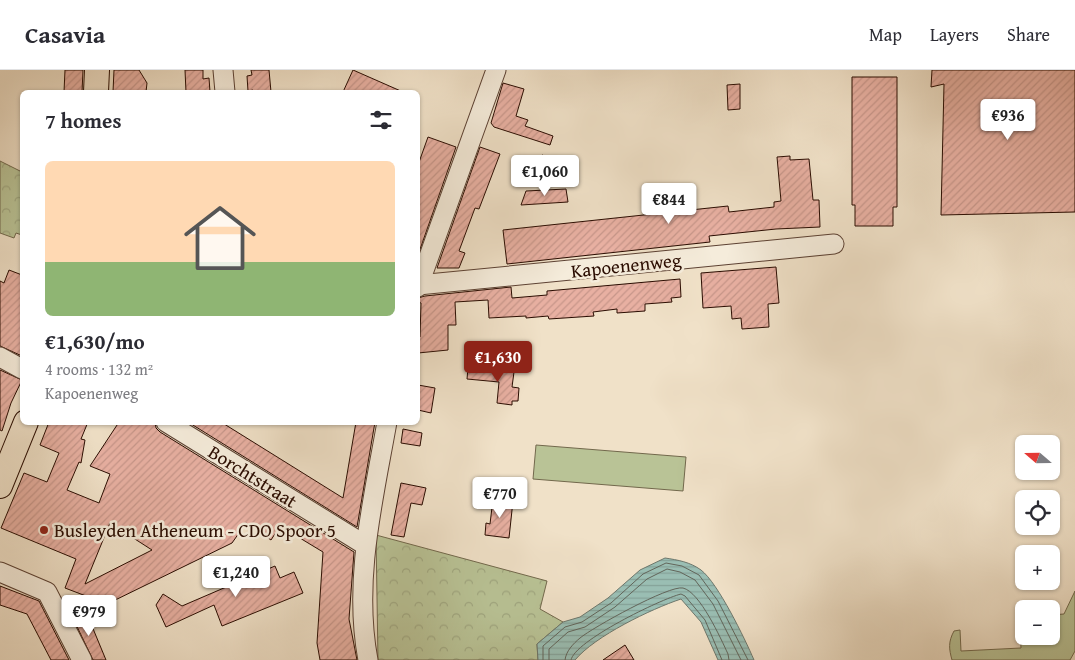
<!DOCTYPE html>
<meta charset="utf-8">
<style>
body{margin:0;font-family:"Gentium Book Plus",serif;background:#f7f7f7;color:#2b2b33;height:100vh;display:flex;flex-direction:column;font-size:19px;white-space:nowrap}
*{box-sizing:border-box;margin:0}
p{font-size:16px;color:#7c7c81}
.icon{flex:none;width:28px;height:28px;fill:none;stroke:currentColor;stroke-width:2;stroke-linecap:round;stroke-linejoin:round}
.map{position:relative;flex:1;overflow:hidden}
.panel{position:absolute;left:20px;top:20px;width:400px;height:335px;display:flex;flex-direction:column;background:#fff;border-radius:8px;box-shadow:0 1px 4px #0004}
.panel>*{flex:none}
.needle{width:32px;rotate:290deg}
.controls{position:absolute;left:1015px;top:365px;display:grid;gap:10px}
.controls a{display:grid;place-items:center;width:45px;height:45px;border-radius:8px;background:#fff;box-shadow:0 1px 4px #0004;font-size:25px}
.price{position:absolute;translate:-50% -42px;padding:0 11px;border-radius:5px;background:#fff;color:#222;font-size:16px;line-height:32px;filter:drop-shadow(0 1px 2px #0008)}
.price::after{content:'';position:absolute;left:50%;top:30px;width:15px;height:11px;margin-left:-8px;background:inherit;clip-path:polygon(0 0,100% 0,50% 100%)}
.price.selected{background:#8f2418;color:#fff}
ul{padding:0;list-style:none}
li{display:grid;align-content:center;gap:10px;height:265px;padding:0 25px}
li span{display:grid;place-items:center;height:155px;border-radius:8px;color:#555}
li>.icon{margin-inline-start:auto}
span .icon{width:90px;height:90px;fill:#fffc;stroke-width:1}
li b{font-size:21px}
h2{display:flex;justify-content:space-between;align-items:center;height:60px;padding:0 25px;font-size:21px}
header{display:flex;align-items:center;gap:30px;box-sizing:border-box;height:70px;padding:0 25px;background:#fff;border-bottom:1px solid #e1e1e2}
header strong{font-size:24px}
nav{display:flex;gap:28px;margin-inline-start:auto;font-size:18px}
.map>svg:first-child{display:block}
.green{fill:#b9c396;stroke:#72684c}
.forest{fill:url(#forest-crowns);stroke:#72684c}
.water{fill:url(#water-rules);stroke:#6d776c}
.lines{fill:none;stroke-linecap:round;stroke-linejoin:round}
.shore{stroke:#62655a;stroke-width:1}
.building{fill:url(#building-hatch);stroke:#2a0c01;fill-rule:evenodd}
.minor-casing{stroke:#5c4133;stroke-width:21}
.major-casing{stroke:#2a0c01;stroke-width:26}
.minor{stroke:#f5ecdb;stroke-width:19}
.major{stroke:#f0e1c8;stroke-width:24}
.poi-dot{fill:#8f2418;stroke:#f5ecdb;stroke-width:2}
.labels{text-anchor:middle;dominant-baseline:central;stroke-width:5;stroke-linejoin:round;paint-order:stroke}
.street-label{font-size:19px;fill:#2a0c01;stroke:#f5ecdb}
.poi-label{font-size:19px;fill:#2a0c01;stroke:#f5ecdb;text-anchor:start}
</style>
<header>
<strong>Casavia</strong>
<nav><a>Map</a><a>Layers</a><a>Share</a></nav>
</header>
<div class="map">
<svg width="1075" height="590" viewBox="0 0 1075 590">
<defs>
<pattern id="forest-crowns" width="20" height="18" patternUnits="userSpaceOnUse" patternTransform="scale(1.25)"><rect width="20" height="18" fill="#b9c396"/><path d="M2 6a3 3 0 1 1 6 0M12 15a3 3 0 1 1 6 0" fill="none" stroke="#9fa680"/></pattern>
<pattern id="water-rules" width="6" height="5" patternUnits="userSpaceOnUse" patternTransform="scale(1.25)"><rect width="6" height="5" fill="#9abeb3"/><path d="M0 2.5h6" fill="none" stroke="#85a298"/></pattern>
<pattern id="building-hatch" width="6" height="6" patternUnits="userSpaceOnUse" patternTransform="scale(1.25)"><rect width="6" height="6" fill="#e8b0a2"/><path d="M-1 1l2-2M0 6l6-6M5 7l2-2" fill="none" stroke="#c7968a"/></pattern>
</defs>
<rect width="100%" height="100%" fill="#f0e1c8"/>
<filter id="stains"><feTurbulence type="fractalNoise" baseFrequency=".004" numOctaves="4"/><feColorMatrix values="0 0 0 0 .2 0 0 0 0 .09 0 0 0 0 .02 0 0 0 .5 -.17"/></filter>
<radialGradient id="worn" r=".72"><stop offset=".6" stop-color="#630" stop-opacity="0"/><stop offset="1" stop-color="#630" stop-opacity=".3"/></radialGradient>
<g class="green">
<path d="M 536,375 L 686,387 L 683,421 L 533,409 Z"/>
<path d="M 1075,521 L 1075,581 L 1070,590 L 952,590 C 949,579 948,572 954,561 L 960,560 L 961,581 L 1021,578 L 1020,557 L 1024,557 L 1024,566 L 1051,566 L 1051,545 L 1064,544 Z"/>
</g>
<g class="forest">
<path d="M 0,91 L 22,102 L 22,165 L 16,163 L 14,168 L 0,163 Z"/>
<path d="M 376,465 L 547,511 L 540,539 L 563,552 L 537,574 L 538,590 L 378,590 Z"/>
</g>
<path class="water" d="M 665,488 C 678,490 690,492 701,500 C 718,513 745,569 754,590 L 718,590 L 701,552 L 681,529 C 651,539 595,566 575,590 L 538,590 L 537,574 L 563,552 L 580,547 L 608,528 L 640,500 Z"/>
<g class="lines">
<g class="shore">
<path d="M 543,590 L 543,576 L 565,557 L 582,552 L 611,533 L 643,504 L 666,493 L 682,496 L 699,505 L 718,531 L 748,590"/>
<path d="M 549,590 L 549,579 L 568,562 L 585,557 L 615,537 L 647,509 L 667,499 L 680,502 L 695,510 L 713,534 L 741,590"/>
<path d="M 565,590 C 566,581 573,574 580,568 C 592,558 669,515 683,518 C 700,522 721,569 728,584 L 729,590"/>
<path d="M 571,590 C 574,571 661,529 681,524 L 685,526 L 705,550 L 722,590"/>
</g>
</g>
<g class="building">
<path d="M 65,0 L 83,0 L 82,22 L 64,22 Z"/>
<path d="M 114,0 L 139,0 L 147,13 L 146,22 L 113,22 Z"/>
<path d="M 185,0 L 203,0 L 203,9 L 209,8 L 210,22 L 186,22 Z"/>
<path d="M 251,0 L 269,0 L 271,22 L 253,22 L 253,20 L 248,21 L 247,6 L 252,5 Z"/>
<path d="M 353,0 L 403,22 L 343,22 Z"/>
<path d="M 932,0 L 1075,0 L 1075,142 L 941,145 L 944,14 L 931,17 Z"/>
<path d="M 852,7 L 897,7 L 897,137 L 893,137 L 893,156 L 855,156 L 855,135 L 852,135 Z"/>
<path d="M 503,13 L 524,19 L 516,46 L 528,50 L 525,56 L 553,66 L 550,75 L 494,57 L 491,53 Z"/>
<path d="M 740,14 L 740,39 L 728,40 L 727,15 Z"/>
<path d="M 428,67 L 456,77 L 418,185 L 418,95 Z"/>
<path d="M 480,77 L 500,84 L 479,139 L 475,138 L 459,181 L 465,183 L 459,198 L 437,198 Z"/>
<path d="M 542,85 L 567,94 L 561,112 L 536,102 Z"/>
<path d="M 790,86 L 790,90 L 809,89 L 813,130 L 819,130 L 820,157 L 776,159 L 709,166 L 710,172 L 507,194 L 503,160 L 728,136 L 729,142 L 774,137 L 774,132 L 781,131 L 777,87 Z"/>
<path d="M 566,119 L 568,132 L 521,135 L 526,121 Z"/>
<path d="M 776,197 L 779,233 L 768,234 L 769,257 L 742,259 L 741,248 L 732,249 L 731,236 L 703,238 L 701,203 Z"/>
<path d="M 9,200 L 22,205 L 22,286 L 0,276 L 0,211 L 4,213 Z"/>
<path d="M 680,209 L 681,227 L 671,228 L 672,232 L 645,234 L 645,241 L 617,243 L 617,239 L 593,242 L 594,246 L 549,249 L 548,246 L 526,248 L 526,246 L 489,248 L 488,230 L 455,232 L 456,255 L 448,255 L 448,280 L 418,283 L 418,267 L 420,267 L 421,233 L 418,232 L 418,228 L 425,226 L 511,217 L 512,228 L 547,225 L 547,221 Z"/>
<path d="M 468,298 L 514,302 L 512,317 L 519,318 L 518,331 L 512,331 L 512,335 L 497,333 L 499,312 L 467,309 Z"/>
<path d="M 0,300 L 22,310 L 11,333 L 2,361 L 0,360 Z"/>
<path d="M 418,315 L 435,318 L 431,343 L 418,340 Z"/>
<path d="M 49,352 L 88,352 L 81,369 L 85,370 L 81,393 L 79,392 L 67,420 L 99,433 L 110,404 L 90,396 L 119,352 L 155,352 L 156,358 L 160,362 L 354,482 L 349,549 L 357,590 L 320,590 L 317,573 L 323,482 L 280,456 L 271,470 L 246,453 L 232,473 L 107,534 L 65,518 L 76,489 L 1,458 L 24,403 L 47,412 L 59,383 L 40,375 ZM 110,453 L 152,480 L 85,514 Z"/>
<path d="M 188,352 L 221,352 L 343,428 L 356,352 L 375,352 L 357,457 Z"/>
<path d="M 403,359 L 422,363 L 420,376 L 401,373 Z"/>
<path d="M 401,413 L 426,418 L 422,435 L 411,433 L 404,467 L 391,465 Z"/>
<path d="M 493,429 L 513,431 L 509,468 L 485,465 L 486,453 L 490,454 Z"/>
<path d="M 275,496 L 280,508 L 294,502 L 303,523 L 222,556 L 214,535 L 166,557 L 156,535 L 163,524 L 182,536 Z"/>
<path d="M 0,516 L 39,531 L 69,590 L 51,590 L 27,544 L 0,535 Z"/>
<path d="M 70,542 L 89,549 L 106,590 L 93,590 Z"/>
<path d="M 625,575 L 634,590 L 603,590 Z"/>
</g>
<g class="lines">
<g class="minor-casing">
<g id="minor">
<path d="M 223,0 L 225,22"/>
<path d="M 418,215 L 834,174"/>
<path d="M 418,217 L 496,0"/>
<path d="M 0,287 L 22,299"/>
<path d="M 166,352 L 365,475"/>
<path d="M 0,502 L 47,522 L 82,590"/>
<path d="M 368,590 C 353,511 373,431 387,352"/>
</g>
</g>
<g class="major-casing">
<g id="major">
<path d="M 96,22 L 97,0"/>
<path d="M 0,416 L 26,352"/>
</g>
</g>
<use href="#minor" class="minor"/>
<use href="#major" class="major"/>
</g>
<circle class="poi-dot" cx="44" cy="460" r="5"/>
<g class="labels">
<g class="street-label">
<text transform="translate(626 195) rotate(-6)">Kapoenenweg</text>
<text transform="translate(253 406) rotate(32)">Borchtstraat</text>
</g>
<g class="poi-label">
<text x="54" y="460">Busleyden Atheneum - CDO Spoor 5</text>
</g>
</g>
<rect width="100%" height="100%" filter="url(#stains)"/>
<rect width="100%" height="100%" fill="url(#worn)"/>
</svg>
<div class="controls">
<a><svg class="needle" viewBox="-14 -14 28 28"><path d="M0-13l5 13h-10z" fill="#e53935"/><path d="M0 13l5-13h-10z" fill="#7c7c81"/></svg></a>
<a><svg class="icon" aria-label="locate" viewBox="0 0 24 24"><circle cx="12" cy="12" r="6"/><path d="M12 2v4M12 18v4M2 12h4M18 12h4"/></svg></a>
<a>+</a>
<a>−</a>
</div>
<b class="price" style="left:1008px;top:71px">€936</b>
<b class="price" style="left:545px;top:127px">€1,060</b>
<b class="price" style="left:669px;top:155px">€844</b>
<b class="price selected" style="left:498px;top:313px">€1,630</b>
<b class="price" style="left:500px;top:449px">€770</b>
<b class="price" style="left:236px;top:528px">€1,240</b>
<b class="price" style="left:89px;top:567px">€979</b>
<section class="panel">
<h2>7 homes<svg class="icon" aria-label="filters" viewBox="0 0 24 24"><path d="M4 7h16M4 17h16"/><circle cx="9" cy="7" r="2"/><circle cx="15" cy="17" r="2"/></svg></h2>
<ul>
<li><span style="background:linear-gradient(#ffd9b3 65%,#8fb573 0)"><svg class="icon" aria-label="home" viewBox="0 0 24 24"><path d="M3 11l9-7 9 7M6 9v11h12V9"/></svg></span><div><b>€1,630/mo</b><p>4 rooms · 132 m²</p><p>Kapoenenweg</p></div></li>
</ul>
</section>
</div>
